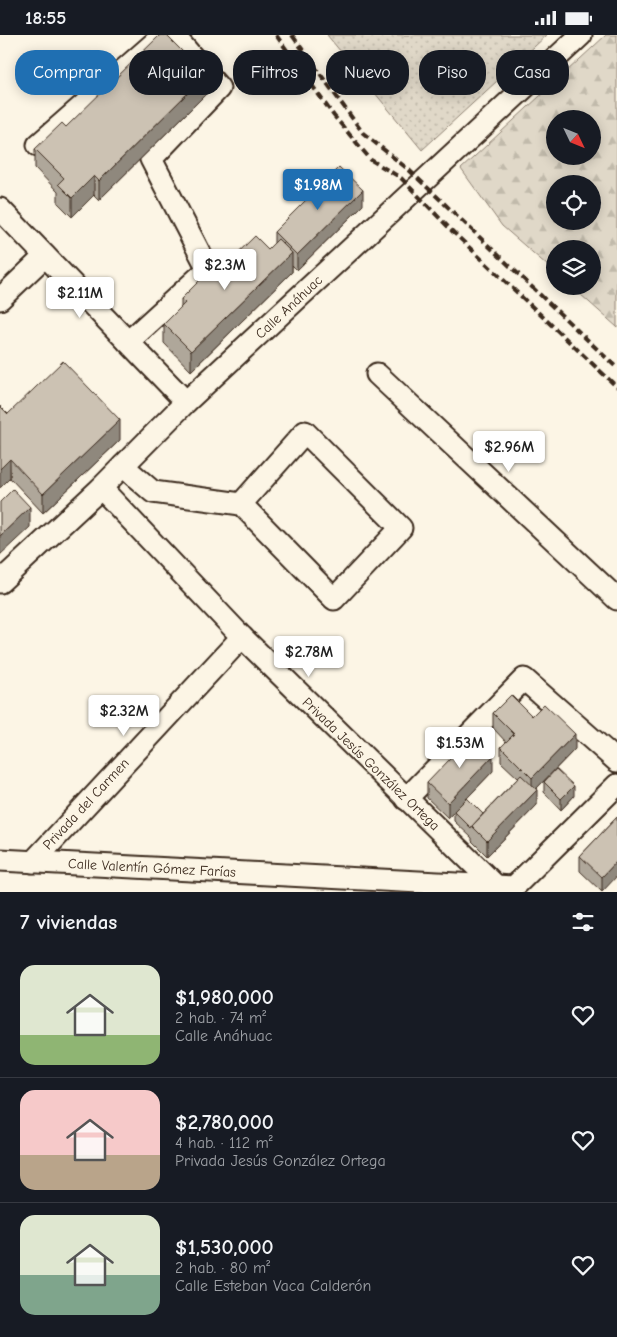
<!DOCTYPE html>
<html lang="es">
<meta charset="utf-8">
<style>
body{margin:0;font-family:"Comic Neue",sans-serif;background:#242831;color:#f1f3f6;height:100vh;display:flex;flex-direction:column;font-size:19px;white-space:nowrap}
*{box-sizing:border-box;margin:0}
p{font-size:16px;color:#9ea1a6}
.icon{flex:none;width:28px;height:28px;fill:none;stroke:currentColor;stroke-width:2;stroke-linecap:round;stroke-linejoin:round}
.map{position:relative;height:857px;overflow:hidden}
.side{display:flex;flex-direction:column;background:#171b24;flex:1}
.side>*{flex:none}
.top-card{position:absolute;left:15px;top:15px;width:588px;height:45px;display:flex;gap:10px}
.needle{width:32px;rotate:133deg}
.buttons{position:absolute;left:546px;top:75px;display:grid;gap:10px}
.buttons a{display:grid;place-items:center;width:55px;height:55px;border-radius:50%;background:#171b24;box-shadow:0 2px 12px #0003;font-size:25px}
.price{position:absolute;translate:-50% -42px;padding:0 11px;border-radius:5px;background:#fff;color:#222;font-size:16px;line-height:32px;filter:drop-shadow(0 1px 2px #0008)}
.price::after{content:'';position:absolute;left:50%;top:30px;width:15px;height:11px;margin-left:-8px;background:inherit;clip-path:polygon(0 0,100% 0,50% 100%)}
.price.current{background:#1f6fb2;color:#fff}
ul{padding:0;list-style:none}
li{display:flex;align-items:center;gap:15px;height:125px;padding:0 20px}
li+li{border-top:1px solid #363941}
li span{display:grid;place-items:center;flex:none;width:140px;height:100px;border-radius:15px;color:#555}
li>.icon{margin-inline-start:auto}
span .icon{width:60px;height:60px;fill:#fffc;stroke-width:1}
li b{font-size:21px}
h2{display:flex;justify-content:space-between;align-items:center;height:60px;padding:0 20px;font-size:21px}
.tag{padding:0 18px;border-radius:20px;background:#171b24;box-shadow:0 2px 12px #0003;font-size:18px;line-height:45px}
.tag.current{background:#1f6fb2;color:#fff}
.status{display:flex;justify-content:space-between;align-items:center;height:35px;padding:0 25px;background:#171b24;direction:ltr}
.status svg{height:14px;fill:currentColor}
.map>svg:first-child{display:block}
.grass{fill:url(#grass-dots);stroke:#8e8173}
.forest{fill:url(#forest-firs);stroke:#8e8173;fill-rule:evenodd}
.lines{fill:none;stroke-linecap:round;stroke-linejoin:round}
.minor-casing{stroke:#3b2a1e;stroke-width:25}
.minor{stroke:#fcf5e5;stroke-width:21}
.rail{stroke:#3b2a1e;stroke-width:4;stroke-dasharray:8 4;stroke-linecap:butt}
.wall{fill:#afa79a;stroke:#3b2a1e}
.shaded-wall{fill:#8f887d;stroke:#3b2a1e}
.building{fill:#ccc2b3;stroke:#3b2a1e}
.labels{text-anchor:middle;dominant-baseline:central;stroke-width:4;stroke-linejoin:round;paint-order:stroke}
.street-label{font-size:14px;fill:#3b2a1e;stroke:#fcf5e5}
</style>
<div class="status"><b>18:55</b><svg viewBox="0 0 49 12"><path d="M0 12V9h3v3zM5 12V6h3v6zM10 12V3h3v9zM15 12V0h3v12zM26 1h20v11H26zM47 4h2v5h-2z"/></svg></div>
<div class="map">
<svg width="617" height="857" viewBox="0 0 617 857">
<defs>
<pattern id="grass-dots" width="8" height="8" patternUnits="userSpaceOnUse" patternTransform="scale(1.25)"><rect width="8" height="8" fill="#e0d8c8"/><path d="M2 2h.1M6 6h.1" fill="none" stroke="#c1baab" stroke-width="1.8" stroke-linecap="round"/></pattern>
<pattern id="forest-firs" width="22" height="20" patternUnits="userSpaceOnUse" patternTransform="scale(1.25)"><rect width="22" height="20" fill="#e0d8c8"/><path d="M5 1l3.5 6h-7zM16 11l3.5 6h-7z" fill="#c1baab"/></pattern>
</defs>
<rect width="100%" height="100%" fill="#fcf5e5"/>
<filter id="ink" filterUnits="userSpaceOnUse"><feTurbulence type="fractalNoise" baseFrequency=".02" numOctaves="2"/><feDisplacementMap in="SourceGraphic" scale="10" xChannelSelector="R" yChannelSelector="G"/><feConvolveMatrix kernelMatrix="1 2 1 2 8 2 1 2 1" color-interpolation-filters="sRGB"/></filter>
<g filter="url(#ink)">
<path class="grass" d="M 327,0 L 547,0 L 422,115 Z"/>
<path class="forest" d="M 606,0 L 617,0 L 617,292 L 571,251 L 592,251 L 592,214 L 555,214 L 555,237 L 502,191 L 461,134 ZM 555,84 L 592,84 L 592,121 L 555,121 ZM 555,149 L 592,149 L 592,186 L 555,186 Z"/>
<g class="lines">
<g class="minor-casing">
<g id="minor">
<path d="M 38,110 L 160,3 L 177,4 L 219,53 L 151,124 L 208,234 L 128,307"/>
<path d="M 0,174 L 186,367"/>
<path d="M 0,264 L 45,221"/>
<path d="M 377,339 L 617,564"/>
<path d="M 123,431 L 153,457 L 241,469 L 334,564 L 401,493 L 305,397 L 241,469"/>
<path d="M 101,453 L 242,602 L 497,852"/>
<path d="M 0,547 L 101,453 L 186,367 L 581,0"/>
<path d="M 406,764 L 524,644 L 617,726"/>
<path d="M 0,825 L 514,852 L 617,750"/>
<path d="M 33,827 L 242,602"/>
</g>
</g>
<use href="#minor" class="minor"/>
<g class="rail">
<path d="M 276,0 L 334,81 L 371,125 L 401,143 L 453,197 L 617,352"/>
<path d="M 292,0 L 363,98 L 409,135 L 617,333"/>
</g>
</g>
<g class="wall">
<path d="M 206,59 L 99,165 L 94,160 L 72,182 L 58,168 L 58,157 L 35,133 L 35,114 L 66,92 Z"/>
<path d="M 363,170 L 297,235 L 292,230 L 292,237 L 191,336 L 164,308 L 164,289 L 181,272 L 181,264 L 210,245 L 268,214 L 274,208 L 274,197 Z"/>
<path d="M 8,379 L 120,405 L 43,478 L 10,443 Z"/>
<path d="M 493,678 L 532,681 L 575,714 L 536,754 L 537,770 L 487,821 L 472,806 L 472,803 L 454,786 L 454,777 L 448,783 L 427,763 L 427,748 L 493,736 L 467,763 L 483,779 L 518,743 L 501,727 L 501,712 L 506,707 L 493,693 Z"/>
<path d="M 544,747 L 574,761 L 561,775 L 544,757 Z"/>
<path d="M 617,782 L 602,857 L 580,836 L 580,821 Z"/>
</g>
<g class="shaded-wall">
<path d="M 206,40 L 206,59 L 99,165 L 99,146 Z"/>
<path d="M 94,141 L 94,160 L 72,182 L 72,163 Z"/>
<path d="M 363,155 L 363,170 L 297,235 L 297,220 Z"/>
<path d="M 292,218 L 292,237 L 191,336 L 191,316 Z"/>
<path d="M 120,385 L 120,405 L 43,478 L 43,459 Z"/>
<path d="M 10,424 L 10,443 L 0,453 L 0,434 Z"/>
<path d="M 30,472 L 30,492 L 0,520 L 0,501 Z"/>
<path d="M 575,699 L 575,714 L 532,758 L 532,743 Z"/>
<path d="M 493,721 L 493,736 L 448,783 L 448,768 Z"/>
<path d="M 574,751 L 574,761 L 561,775 L 561,764 Z"/>
<path d="M 537,755 L 537,770 L 487,821 L 487,806 Z"/>
<path d="M 617,826 L 617,841 L 602,857 L 602,842 Z"/>
</g>
<g class="building">
<path d="M 160,0 L 166,0 L 206,40 L 99,146 L 94,141 L 72,163 L 58,149 L 64,143 L 35,114 L 62,88 L 66,92 Z"/>
<path d="M 339,132 L 363,155 L 297,220 L 274,197 Z"/>
<path d="M 255,201 L 268,214 L 278,204 L 292,218 L 191,316 L 164,289 L 185,268 L 181,264 L 205,240 L 210,245 Z"/>
<path d="M 63,326 L 120,385 L 43,459 L 10,424 L 0,434 L 0,371 L 8,379 Z"/>
<path d="M 13,454 L 30,472 L 0,501 L 0,467 Z"/>
<path d="M 511,660 L 532,681 L 544,669 L 575,699 L 532,743 L 501,712 L 514,699 L 493,678 Z"/>
<path d="M 472,701 L 493,721 L 448,768 L 427,748 Z"/>
<path d="M 556,734 L 574,751 L 561,764 L 544,747 Z"/>
<path d="M 521,740 L 537,755 L 487,806 L 472,791 Z"/>
<path d="M 467,763 L 483,779 L 472,791 L 471,793 L 454,776 Z"/>
<path d="M 617,782 L 617,826 L 602,842 L 580,821 Z"/>
</g>
</g>
<g class="labels">
<g class="street-label">
<text transform="translate(289 272) rotate(-43)">Calle Anáhuac</text>
<text transform="translate(371 729) rotate(44)">Privada Jesús González Ortega</text>
<text transform="translate(86 769) rotate(-47)">Privada del Carmen</text>
<text transform="translate(152 833) rotate(3)">Calle Valentín Gómez Farías</text>
</g>
</g>
</svg>
<div class="buttons">
<a><svg class="needle" viewBox="-14 -14 28 28"><path d="M0-13l5 13h-10z" fill="#e53935"/><path d="M0 13l5-13h-10z" fill="#9ea1a6"/></svg></a>
<a><svg class="icon" aria-label="locate" viewBox="0 0 24 24"><circle cx="12" cy="12" r="6"/><path d="M12 2v4M12 18v4M2 12h4M18 12h4"/></svg></a>
<a><svg class="icon" aria-label="layers" viewBox="0 0 24 24"><path d="M12 4l9 5-9 5-9-5zM3 14l9 5 9-5"/></svg></a>
</div>
<b class="price current" style="left:318px;top:176px">$1.98M</b>
<b class="price" style="left:225px;top:256px">$2.3M</b>
<b class="price" style="left:80px;top:284px">$2.11M</b>
<b class="price" style="left:509px;top:438px">$2.96M</b>
<b class="price" style="left:309px;top:643px">$2.78M</b>
<b class="price" style="left:124px;top:702px">$2.32M</b>
<b class="price" style="left:460px;top:734px">$1.53M</b>
<div class="top-card">
<a class="tag current">Comprar</a>
<a class="tag">Alquilar</a>
<a class="tag">Filtros</a>
<a class="tag">Nuevo</a>
<a class="tag">Piso</a>
<a class="tag">Casa</a>
</div>
</div>
<section class="side">
<h2>7 viviendas<svg class="icon" aria-label="filters" viewBox="0 0 24 24"><path d="M4 7h16M4 17h16"/><circle cx="9" cy="7" r="2"/><circle cx="15" cy="17" r="2"/></svg></h2>
<ul>
<li><span style="background:linear-gradient(#dfe7d0 70%,#8fb573 0)"><svg class="icon" aria-label="home" viewBox="0 0 24 24"><path d="M3 11l9-7 9 7M6 9v11h12V9"/></svg></span><div><b>$1,980,000</b><p>2 hab. · 74 m²</p><p>Calle Anáhuac</p></div><svg class="icon" aria-label="heart" viewBox="0 0 24 24"><path d="M12 20l-8-8c-3-5 5-10 8-4 3-6 11-1 8 4z"/></svg></li>
<li><span style="background:linear-gradient(#f6c9c9 65%,#b9a48a 0)"><svg class="icon" aria-label="home" viewBox="0 0 24 24"><path d="M3 11l9-7 9 7M6 9v11h12V9"/></svg></span><div><b>$2,780,000</b><p>4 hab. · 112 m²</p><p>Privada Jesús González Ortega</p></div><svg class="icon" aria-label="heart" viewBox="0 0 24 24"><path d="M12 20l-8-8c-3-5 5-10 8-4 3-6 11-1 8 4z"/></svg></li>
<li><span style="background:linear-gradient(#dfe7d0 60%,#7fa58c 0)"><svg class="icon" aria-label="home" viewBox="0 0 24 24"><path d="M3 11l9-7 9 7M6 9v11h12V9"/></svg></span><div><b>$1,530,000</b><p>2 hab. · 80 m²</p><p>Calle Esteban Vaca Calderón</p></div><svg class="icon" aria-label="heart" viewBox="0 0 24 24"><path d="M12 20l-8-8c-3-5 5-10 8-4 3-6 11-1 8 4z"/></svg></li>
</ul>
</section>
